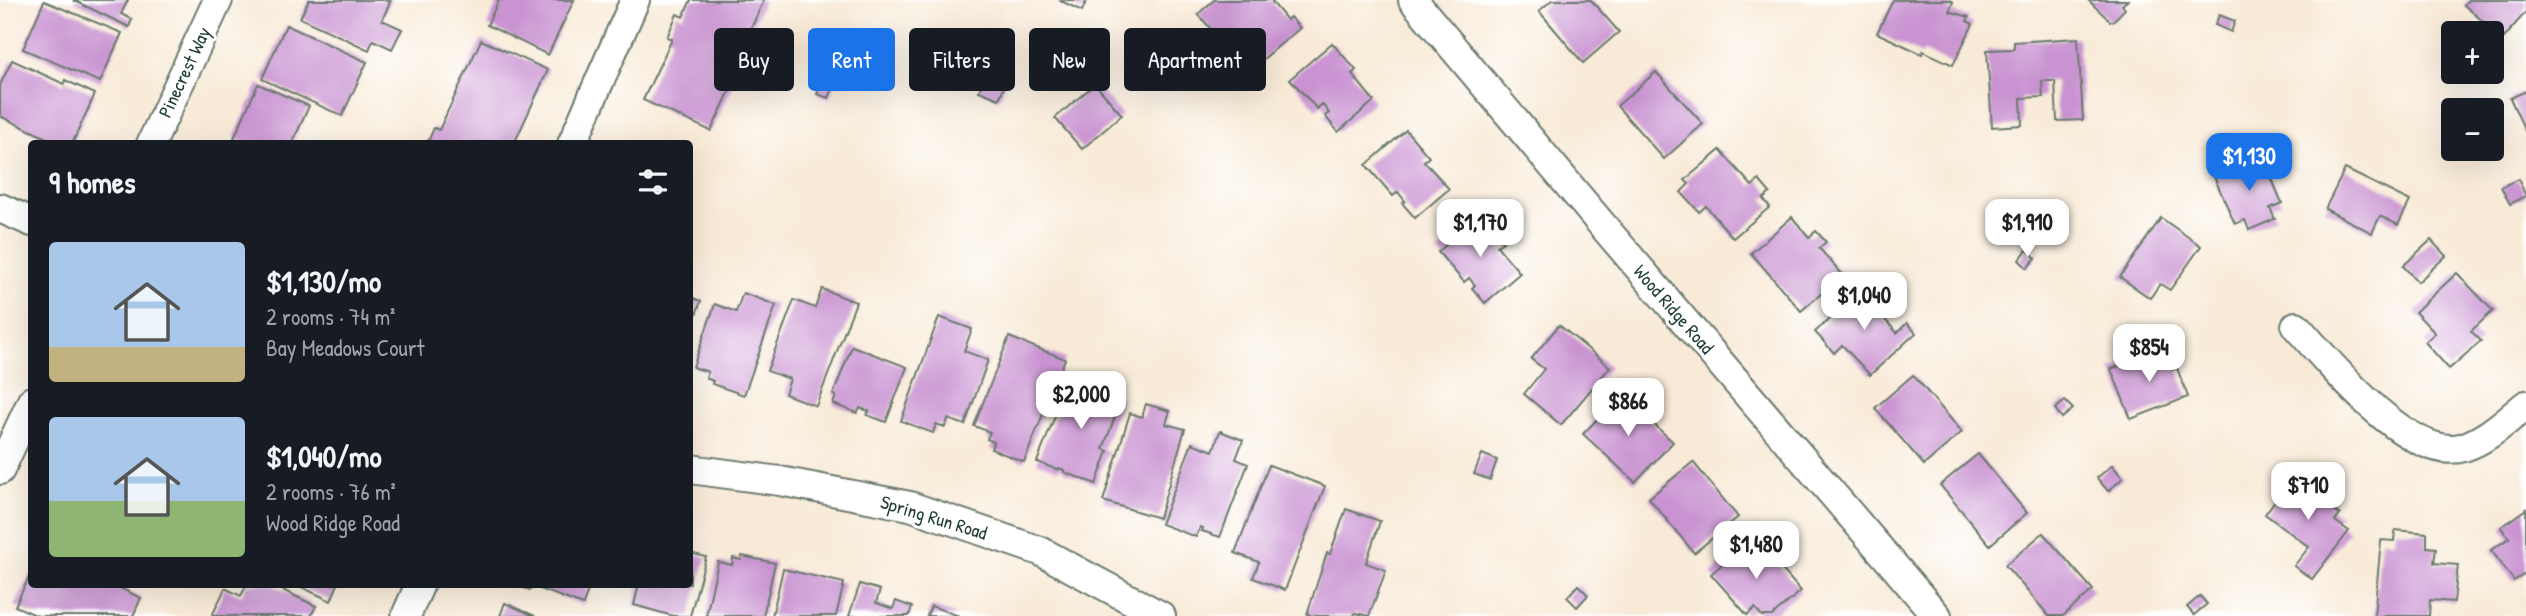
<!DOCTYPE html>
<meta charset="utf-8">
<style>
body{margin:0;font-family:"Patrick Hand",sans-serif;background:#242831;color:#f1f3f6;height:100vh;display:flex;flex-direction:column;font-size:26px;white-space:nowrap}
*{box-sizing:border-box;margin:0}
p{font-size:23px;color:#9ea1a6}
.icon{flex:none;width:38px;height:38px;fill:none;stroke:currentColor;stroke-width:2;stroke-linecap:round;stroke-linejoin:round}
.map{position:relative;flex:1;overflow:hidden}
.sheet{position:absolute;left:28px;top:140px;width:665px;height:448px;display:flex;flex-direction:column;background:#171b24;border-radius:7px;box-shadow:0 7px 28px #0002}
.sheet>*{flex:none}
.top-card{position:absolute;left:714px;top:28px;width:665px;height:63px;display:flex;gap:14px}
.controls{position:absolute;left:2441px;top:21px;display:grid;gap:14px}
.controls a{display:grid;place-items:center;width:63px;height:63px;border-radius:7px;background:#171b24;box-shadow:0 7px 28px #0002;font-size:35px}
.price{position:absolute;translate:-50% -60px;padding:0 16px;border-radius:14px;background:#fff;color:#222;font-size:23px;line-height:46px;filter:drop-shadow(0 2px 4px #0008)}
.price::after{content:'';position:absolute;left:50%;top:42px;width:21px;height:16px;margin-left:-10px;background:inherit;clip-path:polygon(0 0,100% 0,50% 100%)}
.price.active{background:#1a73e8;color:#fff}
ul{padding:0;list-style:none}
li{display:flex;align-items:center;gap:21px;height:175px;padding:0 21px}
li span{display:grid;place-items:center;flex:none;width:196px;height:140px;border-radius:7px;color:#555}
li>.icon{margin-inline-start:auto}
span .icon{width:84px;height:84px;fill:#fffc;stroke-width:1}
li b{font-size:30px}
h2{display:flex;justify-content:space-between;align-items:center;height:84px;padding:0 21px;font-size:30px}
.chip{padding:0 24px;border-radius:7px;background:#171b24;box-shadow:0 7px 28px #0002;font-size:24px;line-height:63px}
.chip.active{background:#1a73e8;color:#fff}
.map>svg:first-child{display:block}
.building{fill:#c993d1}
.lines{fill:none;stroke-linecap:round;stroke-linejoin:round}
.minor-casing{stroke:#6b7a6d;stroke-width:32}
.minor{stroke:#fff;stroke-width:28}
.labels{text-anchor:middle;dominant-baseline:central;stroke-width:6;stroke-linejoin:round;paint-order:stroke}
.street-label{font-size:19px;fill:#1f3d34;stroke:#fff}
</style>
<div class="map">
<svg width="2526" height="616" viewBox="0 0 2526 616">
<rect width="100%" height="100%" fill="#fff"/>
<filter id="ink" filterUnits="userSpaceOnUse"><feTurbulence type="fractalNoise" baseFrequency=".0143" numOctaves="2"/><feDisplacementMap in="SourceGraphic" scale="14" xChannelSelector="R" yChannelSelector="G"/><feConvolveMatrix kernelMatrix="1 2 1 2 8 2 1 2 1" color-interpolation-filters="sRGB"/></filter>
<filter id="wash" filterUnits="userSpaceOnUse"><feTurbulence type="fractalNoise" baseFrequency=".00686" numOctaves="4" result="noise"/><feDisplacementMap in="SourceGraphic" scale="28" xChannelSelector="R" yChannelSelector="G"/><feGaussianBlur stdDeviation="1.57" result="paint"/><feColorMatrix in="noise" values="0 0 0 0 0 0 0 0 0 0 0 0 0 0 0 0 0 1.4 0 .05"/><feComposite in="paint" operator="in"/></filter>
<g filter="url(#wash)">
<rect width="100%" height="100%" fill="#f8ead7"/>
<g id="blocks">
<g class="building">
<path d="M 73,0 L 128,0 L 121,14 L 132,19 L 129,27 Z"/>
<path d="M 309,0 L 391,0 L 382,20 L 402,29 L 392,49 L 373,40 L 369,50 L 300,18 Z"/>
<path d="M 499,0 L 574,0 L 548,55 L 487,25 Z"/>
<path d="M 691,0 L 764,0 L 735,64 L 741,67 L 711,131 L 643,100 L 672,39 L 667,37 L 677,14 L 683,17 Z"/>
<path d="M 1059,0 L 1087,0 L 1082,11 Z"/>
<path d="M 1214,0 L 1274,0 L 1272,2 L 1287,20 L 1290,17 L 1300,28 L 1248,72 L 1198,14 Z"/>
<path d="M 1552,0 L 1591,0 L 1619,32 L 1583,63 L 1539,11 Z"/>
<path d="M 1893,0 L 1949,0 L 1953,2 L 1949,11 L 1969,17 L 1967,21 L 1973,24 L 1953,65 L 1923,51 L 1922,54 L 1877,33 Z"/>
<path d="M 2088,0 L 2128,0 L 2122,5 L 2125,9 L 2113,21 L 2110,21 Z"/>
<path d="M 2468,0 L 2526,0 L 2526,12 L 2503,38 L 2464,5 Z"/>
<path d="M 44,1 L 122,33 L 100,82 L 23,49 Z"/>
<path d="M 2219,15 L 2235,21 L 2231,32 L 2215,25 Z"/>
<path d="M 286,25 L 367,62 L 342,116 L 262,79 Z"/>
<path d="M 2078,38 L 2083,120 L 2057,121 L 2055,81 L 2042,81 L 2043,97 L 2021,98 L 2022,125 L 1992,127 L 1987,50 L 2014,49 L 2014,42 Z"/>
<path d="M 481,40 L 548,70 L 514,144 L 427,144 L 434,128 L 439,130 Z"/>
<path d="M 1332,43 L 1356,70 L 1352,74 L 1374,101 L 1338,132 L 1325,116 L 1329,113 L 1322,104 L 1317,109 L 1290,79 Z"/>
<path d="M 837,48 L 848,53 L 829,98 L 817,94 Z"/>
<path d="M 12,60 L 64,84 L 65,80 L 95,94 L 72,144 L 59,144 L 0,116 L 0,85 Z"/>
<path d="M 991,60 L 1012,68 L 999,99 L 979,91 Z"/>
<path d="M 1656,72 L 1703,124 L 1664,159 L 1617,106 Z"/>
<path d="M 258,84 L 309,106 L 292,144 L 247,144 L 234,138 Z"/>
<path d="M 1095,84 L 1122,115 L 1082,149 L 1055,118 Z"/>
<path d="M 2526,91 L 2526,133 L 2510,98 Z"/>
<path d="M 1406,130 L 1429,157 L 1424,161 L 1449,189 L 1415,218 L 1402,203 L 1405,201 L 1398,192 L 1393,196 L 1366,165 Z"/>
<path d="M 1720,150 L 1752,186 L 1759,180 L 1770,193 L 1763,199 L 1770,207 L 1733,238 L 1706,206 L 1699,212 L 1681,192 L 1689,184 L 1685,180 Z"/>
<path d="M 2262,156 L 2282,203 L 2270,208 L 2275,219 L 2249,230 L 2245,220 L 2235,224 L 2214,177 Z"/>
<path d="M 2345,169 L 2410,201 L 2398,225 L 2380,216 L 2372,233 L 2325,209 Z"/>
<path d="M 2518,179 L 2526,196 L 2510,204 L 2501,187 Z"/>
<path d="M 1480,215 L 1503,242 L 1497,246 L 1520,273 L 1485,303 L 1472,288 L 1475,285 L 1469,278 L 1464,282 L 1438,252 Z"/>
<path d="M 1792,217 L 1809,237 L 1816,231 L 1826,242 L 1819,248 L 1843,275 L 1801,311 L 1751,253 Z"/>
<path d="M 2161,218 L 2201,246 L 2170,290 L 2160,284 L 2150,298 L 2120,277 Z"/>
<path d="M 2431,240 L 2446,256 L 2418,282 L 2403,266 Z"/>
<path d="M 2027,250 L 2036,258 L 2027,268 L 2019,260 Z"/>
<path d="M 2457,273 L 2493,311 L 2471,331 L 2481,341 L 2449,369 L 2425,342 L 2435,333 L 2415,312 Z"/>
<path d="M 1866,286 L 1879,300 L 1871,308 L 1875,311 L 1882,304 L 1887,309 L 1881,315 L 1897,333 L 1907,323 L 1916,333 L 1870,375 L 1842,345 L 1834,353 L 1815,332 Z"/>
<path d="M 822,289 L 856,302 L 816,406 L 785,394 L 790,379 L 767,371 L 794,300 L 815,308 Z"/>
<path d="M 743,293 L 776,305 L 744,395 L 712,384 L 713,381 L 706,378 L 708,372 L 693,367 L 715,304 L 736,312 Z"/>
<path d="M 690,297 L 701,301 L 690,331 Z"/>
<path d="M 939,317 L 972,329 L 964,351 L 988,360 L 965,425 L 948,419 L 945,427 L 936,424 L 933,433 L 901,421 Z"/>
<path d="M 1559,325 L 1610,367 L 1561,425 L 1524,394 L 1544,369 L 1531,359 Z"/>
<path d="M 1009,337 L 1065,359 L 1024,462 L 991,449 L 994,442 L 987,439 L 990,432 L 974,426 Z"/>
<path d="M 852,346 L 907,367 L 886,422 L 867,415 L 869,411 L 860,408 L 857,413 L 833,404 L 836,396 L 833,395 Z"/>
<path d="M 2164,349 L 2172,370 L 2177,368 L 2188,397 L 2131,419 L 2111,369 Z"/>
<path d="M 1913,375 L 1962,432 L 1924,465 L 1875,408 Z"/>
<path d="M 1070,378 L 1122,398 L 1103,449 L 1108,451 L 1096,484 L 1064,472 L 1064,470 L 1059,468 L 1058,470 L 1037,462 Z"/>
<path d="M 1621,394 L 1673,442 L 1635,482 L 1583,434 Z"/>
<path d="M 2065,401 L 2073,409 L 2062,418 L 2055,409 Z"/>
<path d="M 1146,404 L 1170,411 L 1166,424 L 1185,429 L 1159,518 L 1103,501 L 1130,413 L 1142,417 Z"/>
<path d="M 1220,431 L 1243,440 L 1236,459 L 1248,464 L 1220,537 L 1202,531 L 1203,528 L 1200,527 L 1196,537 L 1161,524 L 1192,443 L 1213,451 Z"/>
<path d="M 1482,454 L 1497,460 L 1490,480 L 1474,474 Z"/>
<path d="M 1978,454 L 2027,513 L 1990,545 L 1940,485 Z"/>
<path d="M 1693,462 L 1738,517 L 1694,553 L 1649,498 Z"/>
<path d="M 1269,465 L 1325,486 L 1285,590 L 1253,578 L 1259,562 L 1235,553 Z"/>
<path d="M 2112,465 L 2123,478 L 2108,491 L 2097,478 Z"/>
<path d="M 2296,472 L 2335,502 L 2330,508 L 2340,515 L 2335,521 L 2349,531 L 2312,579 L 2294,566 L 2309,547 L 2265,514 Z"/>
<path d="M 1346,509 L 1380,521 L 1366,563 L 1386,570 L 1369,616 L 1355,613 L 1354,616 L 1313,616 L 1307,614 L 1327,553 L 1330,554 Z"/>
<path d="M 2526,509 L 2526,573 L 2514,581 L 2491,550 L 2509,538 L 2501,527 Z"/>
<path d="M 2395,530 L 2427,533 L 2427,547 L 2436,548 L 2434,563 L 2458,565 L 2454,602 L 2430,600 L 2429,616 L 2374,616 L 2381,540 L 2394,541 Z"/>
<path d="M 2043,533 L 2093,590 L 2063,616 L 2049,616 L 2005,565 Z"/>
<path d="M 1755,539 L 1801,591 L 1772,616 L 1762,616 L 1755,608 L 1747,615 L 1711,574 L 1747,542 L 1749,544 Z"/>
<path d="M 690,553 L 706,557 L 690,616 L 673,616 L 634,605 L 639,584 L 690,584 Z"/>
<path d="M 742,556 L 775,563 L 763,616 L 706,616 L 718,562 L 732,565 L 733,558 L 741,560 Z"/>
<path d="M 783,569 L 844,583 L 836,616 L 772,616 Z"/>
<path d="M 32,571 L 32,584 L 112,584 L 141,598 L 133,616 L 38,616 L 15,606 Z"/>
<path d="M 247,584 L 270,584 L 316,606 L 311,616 L 212,616 L 225,588 L 241,596 Z"/>
<path d="M 295,584 L 338,584 L 331,601 Z"/>
<path d="M 529,584 L 590,584 L 583,605 L 532,586 L 530,590 L 515,585 Z"/>
<path d="M 860,584 L 880,590 L 876,603 L 893,609 L 896,601 L 912,607 L 909,616 L 849,616 Z"/>
<path d="M 1578,585 L 1588,595 L 1577,607 L 1567,597 Z"/>
<path d="M 2200,596 L 2207,604 L 2194,615 L 2187,607 Z"/>
<path d="M 505,603 L 535,616 L 500,616 Z"/>
<path d="M 931,606 L 959,616 L 927,616 Z"/>
</g>
</g>
</g>
<g filter="url(#ink)">
<use href="#blocks" fill-opacity="0" stroke="#6b7a6d" stroke-width="2"/>
<g class="lines">
<g class="minor-casing">
<g id="minor">
<path d="M 1413,0 L 1604,227 L 1937,616"/>
<path d="M 151,144 L 218,0"/>
<path d="M 572,144 L 635,0"/>
<path d="M 0,208 L 32,222"/>
<path d="M 2296,326 C 2329,362 2410,464 2464,447 C 2488,439 2507,420 2526,405"/>
<path d="M 690,469 L 780,481 L 910,506 L 1040,551 L 1161,616"/>
<path d="M 0,470 L 32,401"/>
<path d="M 406,616 L 420,584"/>
</g>
</g>
<use href="#minor" class="minor"/>
</g>
</g>
<g class="labels">
<g class="street-label">
<text transform="translate(184 72) rotate(-65)">Pinecrest Way</text>
<text transform="translate(1674 309) rotate(49)">Wood Ridge Road</text>
<text transform="translate(934 517) rotate(17)">Spring Run Road</text>
</g>
</g>
</svg>
<div class="controls">
<a>+</a>
<a>−</a>
</div>
<b class="price active" style="left:2249px;top:193px">$1,130</b>
<b class="price" style="left:1480px;top:259px">$1,170</b>
<b class="price" style="left:2027px;top:259px">$1,910</b>
<b class="price" style="left:1864px;top:332px">$1,040</b>
<b class="price" style="left:2149px;top:384px">$854</b>
<b class="price" style="left:1081px;top:431px">$2,000</b>
<b class="price" style="left:1628px;top:438px">$866</b>
<b class="price" style="left:2308px;top:522px">$710</b>
<b class="price" style="left:1756px;top:581px">$1,480</b>
<div class="top-card">
<a class="chip">Buy</a>
<a class="chip active">Rent</a>
<a class="chip">Filters</a>
<a class="chip">New</a>
<a class="chip">Apartment</a>
</div>
<section class="sheet">
<h2>9 homes<svg class="icon" aria-label="filters" viewBox="0 0 24 24"><path d="M4 7h16M4 17h16"/><circle cx="9" cy="7" r="2"/><circle cx="15" cy="17" r="2"/></svg></h2>
<ul>
<li><span style="background:linear-gradient(#a9c7e8 75%,#c2b280 0)"><svg class="icon" aria-label="home" viewBox="0 0 24 24"><path d="M3 11l9-7 9 7M6 9v11h12V9"/></svg></span><div><b>$1,130/mo</b><p>2 rooms · 74 m²</p><p>Bay Meadows Court</p></div></li>
<li><span style="background:linear-gradient(#a9c7e8 60%,#8fb573 0)"><svg class="icon" aria-label="home" viewBox="0 0 24 24"><path d="M3 11l9-7 9 7M6 9v11h12V9"/></svg></span><div><b>$1,040/mo</b><p>2 rooms · 76 m²</p><p>Wood Ridge Road</p></div></li>
</ul>
</section>
</div>
